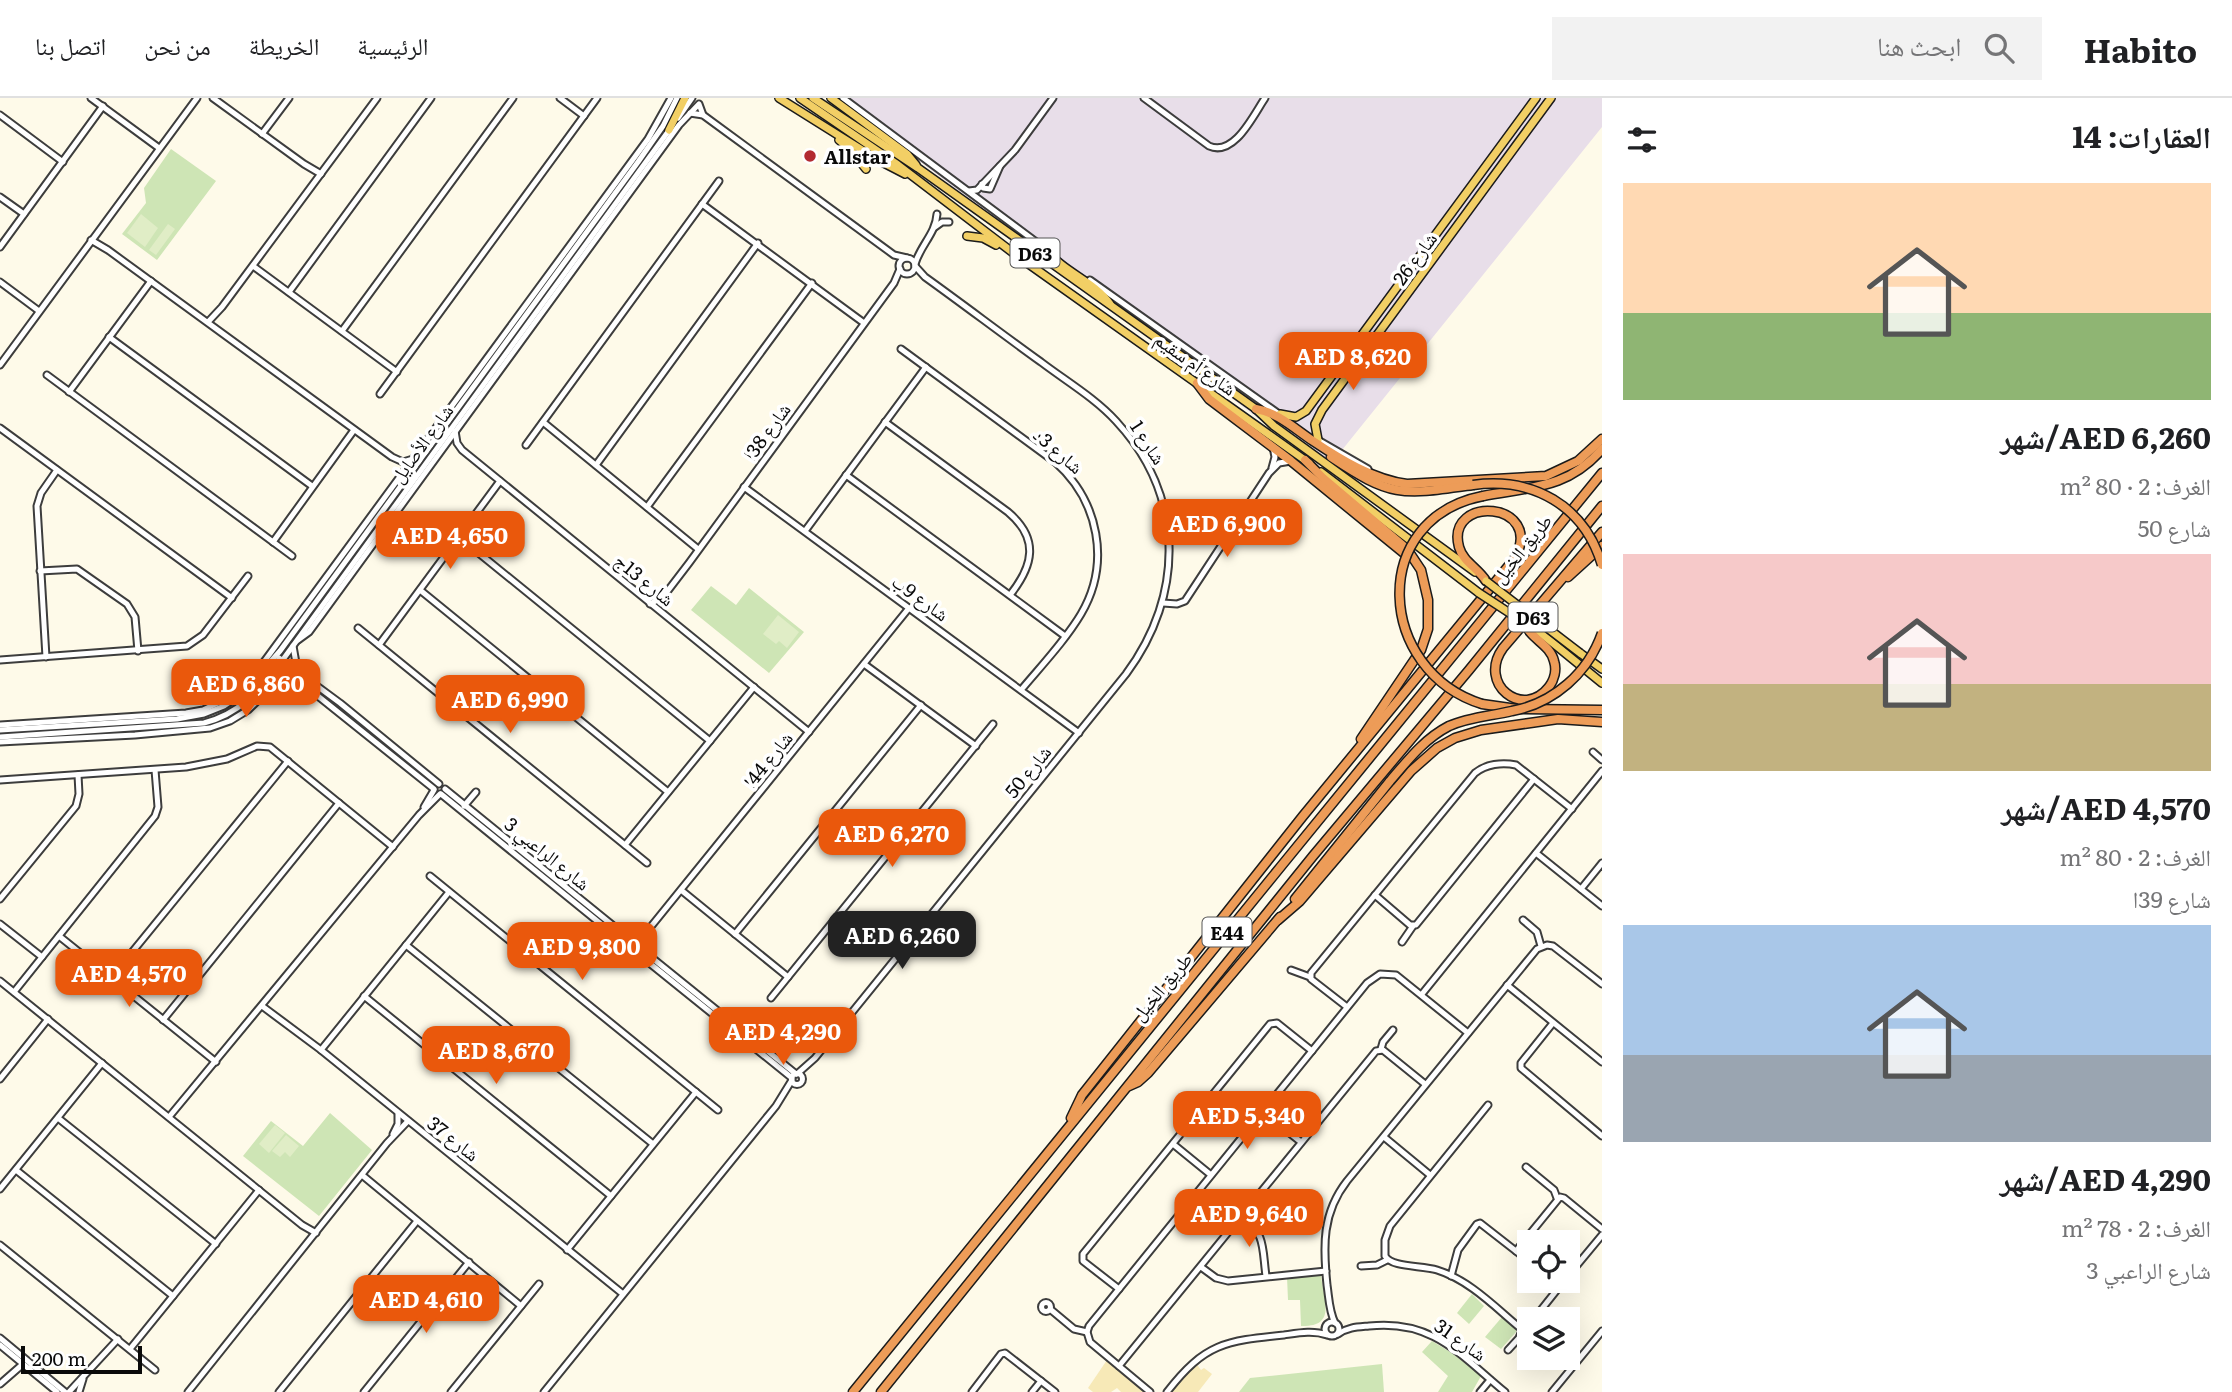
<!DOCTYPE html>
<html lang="ar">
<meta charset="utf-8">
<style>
body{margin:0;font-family:Literata,"Noto Naskh Arabic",serif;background:#f2f2f2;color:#202124;direction:rtl;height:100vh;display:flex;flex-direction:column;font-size:26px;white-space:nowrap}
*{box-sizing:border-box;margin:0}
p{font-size:23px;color:#757577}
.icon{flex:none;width:38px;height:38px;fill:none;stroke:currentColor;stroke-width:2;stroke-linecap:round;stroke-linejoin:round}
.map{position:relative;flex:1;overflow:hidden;direction:ltr}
.side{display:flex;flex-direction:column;background:#fff;width:630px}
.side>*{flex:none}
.buttons{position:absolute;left:1517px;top:1132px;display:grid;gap:14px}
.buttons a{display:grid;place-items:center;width:63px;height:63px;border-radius:0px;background:#fff;box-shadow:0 7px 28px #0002;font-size:35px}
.scale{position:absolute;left:21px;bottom:18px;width:121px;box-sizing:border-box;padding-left:7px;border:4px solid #0a0a0a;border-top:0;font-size:19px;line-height:24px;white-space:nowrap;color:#0a0a0a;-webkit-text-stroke:5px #fff;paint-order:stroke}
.price{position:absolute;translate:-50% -60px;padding:0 16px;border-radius:14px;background:#ea580c;color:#fff;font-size:23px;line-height:46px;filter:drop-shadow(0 2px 4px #0008)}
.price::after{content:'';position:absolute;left:50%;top:42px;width:21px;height:16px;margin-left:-10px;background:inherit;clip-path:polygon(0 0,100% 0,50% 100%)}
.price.current{background:#222;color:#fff}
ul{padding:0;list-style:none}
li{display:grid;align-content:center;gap:14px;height:371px;padding:0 21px}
li span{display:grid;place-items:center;height:217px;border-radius:0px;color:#555}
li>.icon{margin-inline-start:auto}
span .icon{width:126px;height:126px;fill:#fffc;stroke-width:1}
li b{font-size:30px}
h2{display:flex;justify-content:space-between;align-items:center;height:84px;padding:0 21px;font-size:30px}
header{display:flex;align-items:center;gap:42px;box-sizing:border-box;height:98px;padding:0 35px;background:#fff;border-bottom:2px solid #e0e0e0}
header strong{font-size:33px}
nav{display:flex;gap:38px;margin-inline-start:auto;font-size:24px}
.search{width:490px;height:63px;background:#f2f2f2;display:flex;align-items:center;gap:18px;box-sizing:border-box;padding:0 24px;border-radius:0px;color:#757577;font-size:26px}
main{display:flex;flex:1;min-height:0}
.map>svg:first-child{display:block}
.industrial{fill:#e8dee9}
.green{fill:#cee5b5}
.sand{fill:#f7e9b7}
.pitch{fill:#e0edc6}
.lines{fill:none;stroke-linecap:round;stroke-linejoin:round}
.minor-casing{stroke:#3d3d3d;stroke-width:9}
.major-casing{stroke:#1b1b1b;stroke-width:10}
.highway-casing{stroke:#1b1b1b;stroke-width:11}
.minor{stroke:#fff;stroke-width:5}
.major{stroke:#f2cf65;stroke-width:7}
.highway{stroke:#ed9c58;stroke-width:8}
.major-bridge-casing{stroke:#1b1b1b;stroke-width:10;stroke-linecap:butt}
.highway-bridge-casing{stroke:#1b1b1b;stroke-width:11;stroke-linecap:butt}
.major-bridge{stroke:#f2cf65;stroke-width:7}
.highway-bridge{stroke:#ed9c58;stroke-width:8}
.poi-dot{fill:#b22a31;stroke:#fff;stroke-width:2.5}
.labels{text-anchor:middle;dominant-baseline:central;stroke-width:7;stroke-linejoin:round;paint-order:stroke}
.shield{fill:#fff;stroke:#545454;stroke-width:2}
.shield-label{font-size:18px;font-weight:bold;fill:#0a0a0a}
.poi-label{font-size:19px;font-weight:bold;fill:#0a0a0a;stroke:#fff;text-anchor:start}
.street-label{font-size:19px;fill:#0a0a0a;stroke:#fff}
</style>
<header>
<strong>Habito</strong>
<div class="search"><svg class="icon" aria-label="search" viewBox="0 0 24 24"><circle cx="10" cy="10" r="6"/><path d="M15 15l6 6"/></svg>ابحث هنا</div>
<nav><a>الرئيسية</a><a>الخريطة</a><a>من نحن</a><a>اتصل بنا</a></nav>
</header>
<main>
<section class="side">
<h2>العقارات: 14<svg class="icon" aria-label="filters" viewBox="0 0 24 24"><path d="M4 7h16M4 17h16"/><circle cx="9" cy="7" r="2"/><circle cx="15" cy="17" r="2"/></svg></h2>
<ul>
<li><span style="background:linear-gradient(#ffd9b3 60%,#8fb573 0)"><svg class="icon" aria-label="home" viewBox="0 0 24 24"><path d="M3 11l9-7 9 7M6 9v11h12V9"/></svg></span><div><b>AED 6,260/شهر</b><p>الغرف: 2 · 80 m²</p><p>شارع 50</p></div></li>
<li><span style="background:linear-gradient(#f6c9c9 60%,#c2b280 0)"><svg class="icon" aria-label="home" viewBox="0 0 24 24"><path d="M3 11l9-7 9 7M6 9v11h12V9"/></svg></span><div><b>AED 4,570/شهر</b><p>الغرف: 2 · 80 m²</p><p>شارع 39ا</p></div></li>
<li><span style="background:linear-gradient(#a9c7e8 60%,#9aa5b1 0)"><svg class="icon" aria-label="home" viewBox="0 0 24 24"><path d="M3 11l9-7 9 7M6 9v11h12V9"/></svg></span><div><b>AED 4,290/شهر</b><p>الغرف: 2 · 78 m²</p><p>شارع الراعبي 3</p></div></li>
</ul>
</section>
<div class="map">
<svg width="1602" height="1294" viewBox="0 0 1602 1294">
<rect width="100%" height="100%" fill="#fefae9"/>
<path class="industrial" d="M 836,0 L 1602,0 L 1602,29 L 1334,362 L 1328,358 L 1321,368 Z"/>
<g class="green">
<path d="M 171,51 L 216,83 L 157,162 L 122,136 L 146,105 L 144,90 Z"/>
<path d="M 711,488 L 736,507 L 749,490 L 804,534 L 769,575 L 691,512 Z"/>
<path d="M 330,1015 L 372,1052 L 319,1118 L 243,1058 L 271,1023 L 303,1048 Z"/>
<path d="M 1318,1175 L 1321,1178 C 1324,1203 1337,1229 1301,1228 L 1300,1202 L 1288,1202 L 1287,1179 Z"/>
<path d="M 1472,1196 L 1484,1208 L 1469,1226 L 1457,1215 Z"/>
<path d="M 1502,1219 L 1516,1229 L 1516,1234 L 1501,1251 L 1485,1239 Z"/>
<path d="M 1432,1243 L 1452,1255 L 1481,1278 L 1472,1294 L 1438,1294 L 1448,1278 L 1422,1254 Z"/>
<path d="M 1382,1266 L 1384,1294 L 1239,1294 L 1250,1280 Z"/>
</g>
<g class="sand">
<path d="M 1107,1262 L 1144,1294 L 1121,1294 L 1117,1290 L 1111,1294 L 1093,1294 L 1088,1290 Z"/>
<path d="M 1195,1264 L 1201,1272 L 1204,1270 L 1212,1276 L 1198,1294 L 1170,1294 Z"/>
</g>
<g class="pitch">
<path d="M 141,116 L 158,130 L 145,149 L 127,135 Z"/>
<path d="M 168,126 L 175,131 L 156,157 L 149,152 Z"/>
<path d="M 778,517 L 799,534 L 787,550 L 779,543 L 776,546 L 763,536 Z"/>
<path d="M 275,1027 L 285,1035 L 269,1055 L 259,1046 Z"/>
<path d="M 286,1037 L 299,1048 L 290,1059 L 285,1054 L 280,1059 L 272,1053 Z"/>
</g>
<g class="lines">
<g class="minor-casing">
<g id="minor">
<path d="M 91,0 L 159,50"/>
<path d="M 213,0 L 304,66 L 321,76"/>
<path d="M 560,0 L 584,18"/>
<path d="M 843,0 L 1047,152"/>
<path d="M 1144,0 L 1209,48 C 1234,59 1253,18 1265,0"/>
<path d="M 690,15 L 703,17 L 894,157 L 907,160"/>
<path d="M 0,17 L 63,64"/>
<path d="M 678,20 L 692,0"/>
<path d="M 262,36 L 289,0"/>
<path d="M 982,86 L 983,90 L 990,91 L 1000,68"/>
<path d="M 969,93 L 977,92 L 1015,52 L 1053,0"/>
<path d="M 0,99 L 24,116"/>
<path d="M 702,106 L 864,225"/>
<path d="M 935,129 L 942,124 L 949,124"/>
<path d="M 91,142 L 108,152 L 392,359 L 403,364 L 413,361"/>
<path d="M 0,149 L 103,8"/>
<circle cx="907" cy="168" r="8"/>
<path d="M 915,166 C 920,148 936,135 937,116"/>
<path d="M 253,168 L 397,274"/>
<path d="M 1090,182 L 1279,316"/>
<path d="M 0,184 L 39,213"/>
<path d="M 289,194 L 431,0"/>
<path d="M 208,224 L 222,209 L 377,0"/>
<path d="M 342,233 L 513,0"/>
<path d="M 109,239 L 312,388"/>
<path d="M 901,251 L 1055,364 C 1099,403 1111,465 1081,516 C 1065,543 1041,568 1021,592"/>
<path d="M 0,267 L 197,0"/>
<path d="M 47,277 L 292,458"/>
<path d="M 69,294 L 151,183"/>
<path d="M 380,296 L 597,0"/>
<path d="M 543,324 L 698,451"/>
<path d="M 885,324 L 1008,414 C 1040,441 1033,468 1010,497"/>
<path d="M 0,330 L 232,500"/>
<path d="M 455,333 L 457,345 L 462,352 L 809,634"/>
<path d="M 1316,341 L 1368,371"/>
<path d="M 526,347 L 719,83"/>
<path d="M 596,367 L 758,145"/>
<path d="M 1272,370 L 1275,359 L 1273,349"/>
<path d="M 846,377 L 1065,538"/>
<path d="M 744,389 L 1079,635"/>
<path d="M 647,409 L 812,185"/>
<path d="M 805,433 L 926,269"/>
<path d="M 459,439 L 710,643"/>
<path d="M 273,444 L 354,332"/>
<path d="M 40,473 L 77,471 L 127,506 L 135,519 L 138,553"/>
<path d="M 420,492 L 668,694"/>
<path d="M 1163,505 L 1177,506 L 1185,503 L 1269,375 L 1279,365 L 1291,363"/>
<path d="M 650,506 L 663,499 L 689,465 L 894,185 L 900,171"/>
<path d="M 358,530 L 647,765"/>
<path d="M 298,542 L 309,534 L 679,27 L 699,6 L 703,17"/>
<path d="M 379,547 L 500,383"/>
<path d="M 293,548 L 296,565 L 303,576"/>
<path d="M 46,559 L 37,408 L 41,395 L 57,372"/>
<path d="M 279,560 L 340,605 L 439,686"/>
<path d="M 0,562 L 187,548 L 203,537 L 248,478"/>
<path d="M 278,566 L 434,691"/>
<path d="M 864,566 L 976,648"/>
<path d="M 0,627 L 186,615 L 203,612 L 222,603 L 243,588 L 255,576 L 648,41 L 671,0"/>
<path d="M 0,632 L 177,621 L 204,616 L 224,608 L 242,596 L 280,553 L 638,64 L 663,28 L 677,0"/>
<path d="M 0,639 L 204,625 C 239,616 258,594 279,567 L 670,31"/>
<path d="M 0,644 L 135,637 L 210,630 L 230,623 L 248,612 L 278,583 L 289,581 L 297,583"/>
<path d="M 1593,654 L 1602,662"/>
<path d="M 0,682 L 186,669 L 227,661 L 257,648 L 270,649 L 393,749"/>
<path d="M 445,691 L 632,843"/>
<path d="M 441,696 L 628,848"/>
<path d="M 464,708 L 476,694"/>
<path d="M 424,709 L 434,692"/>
<path d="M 625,747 L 754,589"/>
<path d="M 1536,755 L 1602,808"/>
<path d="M 430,778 L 718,1012"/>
<path d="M 1581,791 L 1602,765"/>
<path d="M 681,792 L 788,879"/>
<path d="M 1375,797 L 1410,827 L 1416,827 L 1534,681"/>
<path d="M 0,801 L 76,708 L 79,696 L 78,677"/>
<path d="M 1523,822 L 1537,834 L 1541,848"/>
<path d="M 0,826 L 42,859"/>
<path d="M 625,836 L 642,837"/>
<path d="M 735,836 L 921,607"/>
<path d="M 59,838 L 216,964"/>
<circle cx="634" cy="849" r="6"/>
<path d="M 1402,844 L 1413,828"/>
<path d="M 406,847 L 653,1046"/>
<path d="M 641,847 L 649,831 L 909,510"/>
<path d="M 641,851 L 796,976"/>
<path d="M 637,855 L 792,980"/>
<path d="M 1291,872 L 1310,879"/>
<path d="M 111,880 L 288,663"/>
<path d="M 0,883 L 302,1127 L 316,1135"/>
<path d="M 1507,887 L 1602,964"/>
<path d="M 14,894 L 155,718 L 158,709 L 155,672"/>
<path d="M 1422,896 L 1602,673"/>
<path d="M 364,898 L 611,1098"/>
<path d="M 771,900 L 993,626"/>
<path d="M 262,908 L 321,952 L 623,1196"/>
<path d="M 1347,909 L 1311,881 L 1311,875 L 1475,675 C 1486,666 1502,664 1516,667 L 1572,711"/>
<path d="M 163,922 L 339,705"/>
<path d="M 1553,925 L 1521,965 L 1521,970 L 1602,1038"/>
<path d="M 1381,951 L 1383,944 L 1393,932"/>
<path d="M 321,952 L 449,794"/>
<circle cx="797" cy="981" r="5.5"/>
<path d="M 797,976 L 815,960 L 1126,576 C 1185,497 1185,397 1116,323 C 1095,300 1066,283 1041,264 C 1002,236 964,207 925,179 L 915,168"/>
<path d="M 0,981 L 48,921"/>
<path d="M 1488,1007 L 1390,1128 L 1385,1142 L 1385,1158 C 1392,1170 1422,1167 1437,1172 C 1469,1182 1494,1208 1519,1229 L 1527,1229 L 1530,1226"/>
<path d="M 1263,1014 L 1301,1044"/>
<path d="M 169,1019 L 419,717 L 440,696"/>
<path d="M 58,1020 L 216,1146"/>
<path d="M 393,1036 L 398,1026 L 398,1016"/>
<path d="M 1384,1039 L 1430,1077"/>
<path d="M 1173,1046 L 1211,1077"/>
<path d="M 1526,1069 L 1554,1092 L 1557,1100"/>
<path d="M 16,1072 L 173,1198"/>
<path d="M 362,1077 L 521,1208"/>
<path d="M 0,1091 L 102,965"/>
<path d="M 1242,1118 C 1266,1137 1262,1149 1266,1178"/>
<path d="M 0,1147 L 155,1272"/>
<path d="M 567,1152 L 696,994"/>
<path d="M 1516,1153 L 1560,1099 L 1564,1100 L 1602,1131"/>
<path d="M 1361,1168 L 1377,1167 L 1387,1162"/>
<path d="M 1201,1169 L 1216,1180 L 1228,1183 L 1326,1173"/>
<path d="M 1451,1178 L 1458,1152 L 1477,1126 L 1480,1125 L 1530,1164"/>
<path d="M 1568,1178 L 1602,1137"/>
<path d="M 1119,1191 L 1083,1163 L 1083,1156 L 1270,926 L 1277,925 L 1312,953"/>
<circle cx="1046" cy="1209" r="4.5"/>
<path d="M 1050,1211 L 1074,1231 L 1087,1234"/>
<path d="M 1533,1222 L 1564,1183"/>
<circle cx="1332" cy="1231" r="7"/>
<path d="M 1335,1225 C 1329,1213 1329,1200 1327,1187 C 1323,1148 1322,1115 1347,1083 L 1537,851 L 1547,847 L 1553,848 L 1602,886"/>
<path d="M 1338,1236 C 1348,1229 1358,1229 1369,1228 C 1433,1221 1460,1257 1505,1294"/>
<path d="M 0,1240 L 65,1294"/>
<path d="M 0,1247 L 57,1294"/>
<path d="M 130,1251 L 259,1092"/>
<path d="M 1508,1252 L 1519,1240 L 1523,1230"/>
<path d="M 1119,1268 L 1376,953 L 1383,952 L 1425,986"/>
<path d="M 0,1286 L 23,1266"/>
<path d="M 69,1294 L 118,1241"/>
<path d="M 79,1294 L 83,1281"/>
<path d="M 188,1294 L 387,1045 L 408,1023"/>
<path d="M 279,1294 L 417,1123"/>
<path d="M 364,1294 L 469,1164"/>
<path d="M 451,1294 L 539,1186"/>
<path d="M 544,1294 L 776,1008 L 792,982"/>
<path d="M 972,1294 L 1001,1256 L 1005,1255 L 1055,1294"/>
<path d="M 1032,1294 L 1041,1283"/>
<path d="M 1150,1294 L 1090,1244 L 1087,1234 L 1089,1228 L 1367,885 L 1380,876 L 1396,877 L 1468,935"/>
<path d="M 1167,1294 C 1205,1245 1225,1243 1284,1237 C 1298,1235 1313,1232 1327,1237"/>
<path d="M 1480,1294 L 1490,1282"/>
<path d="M 1552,1294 L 1602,1233"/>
</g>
</g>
<g class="major-casing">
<g id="major">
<path d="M 779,0 L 878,62 L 905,76"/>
<path d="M 800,0 L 898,67 L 1016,157 L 1309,365"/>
<path d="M 813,0 L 918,70 L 1256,311 L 1274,328 L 1475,474"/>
<path d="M 831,0 L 907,56 L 916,67"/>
<path d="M 669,32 L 685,0"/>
<path d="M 839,42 L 850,51 L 866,71"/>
<path d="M 967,138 L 983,140 L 996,147"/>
<path d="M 1047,152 C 1063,174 1094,183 1110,206"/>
<path d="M 1280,316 L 1296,319 L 1306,313 L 1536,0"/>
<path d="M 1318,342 L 1315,326 L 1322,312 L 1551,0"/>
<path d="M 1321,374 L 1479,495"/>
<path d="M 1525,525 L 1537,532 L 1602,585"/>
<path d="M 1580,555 L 1602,571"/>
</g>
</g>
<g class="highway-casing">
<g id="highway">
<path d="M 1197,285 L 1209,301 L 1291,363 L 1405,456"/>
<path d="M 1256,311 C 1277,314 1295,331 1313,343 C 1340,361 1374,382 1407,386 L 1546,378 L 1578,363 L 1602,341"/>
<path d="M 1331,359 C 1392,400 1402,397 1473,387"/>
<path d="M 1305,362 L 1323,380 L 1407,451 L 1421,472 L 1428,502 L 1428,531 L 1421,552 L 1361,641"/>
<path d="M 1483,398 C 1530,389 1568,391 1602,351"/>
<path d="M 1568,479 L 1602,448"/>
<path d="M 1525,525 C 1530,541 1550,546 1554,563 C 1557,572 1554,582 1549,589 C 1523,622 1477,586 1503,550 L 1602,434"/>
<path d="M 1482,606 L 1517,611 L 1602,612"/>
<path d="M 1295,801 L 1390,683"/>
<path d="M 1278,822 L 1300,803 L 1411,673 L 1437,650 L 1455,640 L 1481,632 L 1558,621 L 1602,624"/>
<path d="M 1129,988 L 1138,984 L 1148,975 L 1280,819"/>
<path d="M 1071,1020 L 1082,997 L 1303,718 L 1515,460 C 1545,403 1445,396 1459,449 C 1463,464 1478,470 1486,483"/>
<path d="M 853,1294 C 1101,986 1353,682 1602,375"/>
<path d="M 881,1294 L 1313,758 L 1469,572 L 1602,408"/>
</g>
</g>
<use href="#minor" class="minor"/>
<use href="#major" class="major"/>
<use href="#highway" class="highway"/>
<g class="major-bridge-casing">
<g id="major-bridge">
<path d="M 1486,483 L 1580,555"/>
<path d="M 1479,495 L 1525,525"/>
</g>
</g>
<g class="highway-bridge-casing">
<g id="highway-bridge">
<path d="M 1473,387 C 1533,379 1584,407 1602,467"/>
<path d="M 1482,606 C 1377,573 1367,421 1483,398"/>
<path d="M 1390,683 C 1408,662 1424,641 1449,628 C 1469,619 1491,618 1512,613 C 1554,605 1588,575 1602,535"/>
</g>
</g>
<use href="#major-bridge" class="major-bridge"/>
<use href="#highway-bridge" class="highway-bridge"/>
</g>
<circle class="poi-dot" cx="810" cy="58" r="7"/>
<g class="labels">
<g class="shield">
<rect x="1010.5" y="140.5" width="49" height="29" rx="5"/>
<rect x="1508.5" y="504.5" width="49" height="29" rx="5"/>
<rect x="1202.5" y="819.5" width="49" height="29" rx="5"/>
</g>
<g class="shield-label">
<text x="1035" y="155">D63</text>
<text x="1533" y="519">D63</text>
<text x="1227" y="834">E44</text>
</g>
<g class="poi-label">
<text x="824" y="58">Allstar</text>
</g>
<g class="street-label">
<text transform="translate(1414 160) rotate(-54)">شارع 26</text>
<text transform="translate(1196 265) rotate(35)">شارع أم سقيم</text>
<text transform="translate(766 333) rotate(-54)">شارع 38ا</text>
<text transform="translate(1149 344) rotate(57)">شارع 1</text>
<text transform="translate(421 345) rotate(-54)">شارع الأصايل</text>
<text transform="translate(1059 352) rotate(41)">شارع 3د</text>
<text transform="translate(1521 450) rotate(-51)">طريق الخيل</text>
<text transform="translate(645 481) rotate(39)">شارع 13ج</text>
<text transform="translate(921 499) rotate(36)">شارع 9ب</text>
<text transform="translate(767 661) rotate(-51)">شارع 44ا</text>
<text transform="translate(1027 673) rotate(-51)">شارع 50</text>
<text transform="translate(548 755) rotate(39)">شارع الراعبي 3</text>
<text transform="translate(1161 888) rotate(-50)">طريق الخيل</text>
<text transform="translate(454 1040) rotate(38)">شارع 37</text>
<text transform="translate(1461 1241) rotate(35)">شارع 31</text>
</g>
</g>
</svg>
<div class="buttons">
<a><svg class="icon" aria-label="locate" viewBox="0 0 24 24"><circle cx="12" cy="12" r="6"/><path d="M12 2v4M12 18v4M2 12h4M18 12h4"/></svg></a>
<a><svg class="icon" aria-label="layers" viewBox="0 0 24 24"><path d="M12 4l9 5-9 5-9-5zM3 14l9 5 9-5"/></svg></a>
</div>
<div class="scale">200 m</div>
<b class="price" style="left:1353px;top:294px">AED 8,620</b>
<b class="price" style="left:1227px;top:461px">AED 6,900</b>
<b class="price" style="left:450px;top:473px">AED 4,650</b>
<b class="price" style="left:246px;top:621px">AED 6,860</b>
<b class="price" style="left:510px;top:637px">AED 6,990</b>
<b class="price" style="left:892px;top:771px">AED 6,270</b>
<b class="price current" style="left:902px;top:873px">AED 6,260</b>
<b class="price" style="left:582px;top:884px">AED 9,800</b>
<b class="price" style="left:129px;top:911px">AED 4,570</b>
<b class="price" style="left:783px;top:969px">AED 4,290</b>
<b class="price" style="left:496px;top:988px">AED 8,670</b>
<b class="price" style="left:1247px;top:1053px">AED 5,340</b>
<b class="price" style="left:1249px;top:1151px">AED 9,640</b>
<b class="price" style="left:426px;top:1237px">AED 4,610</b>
</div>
</main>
